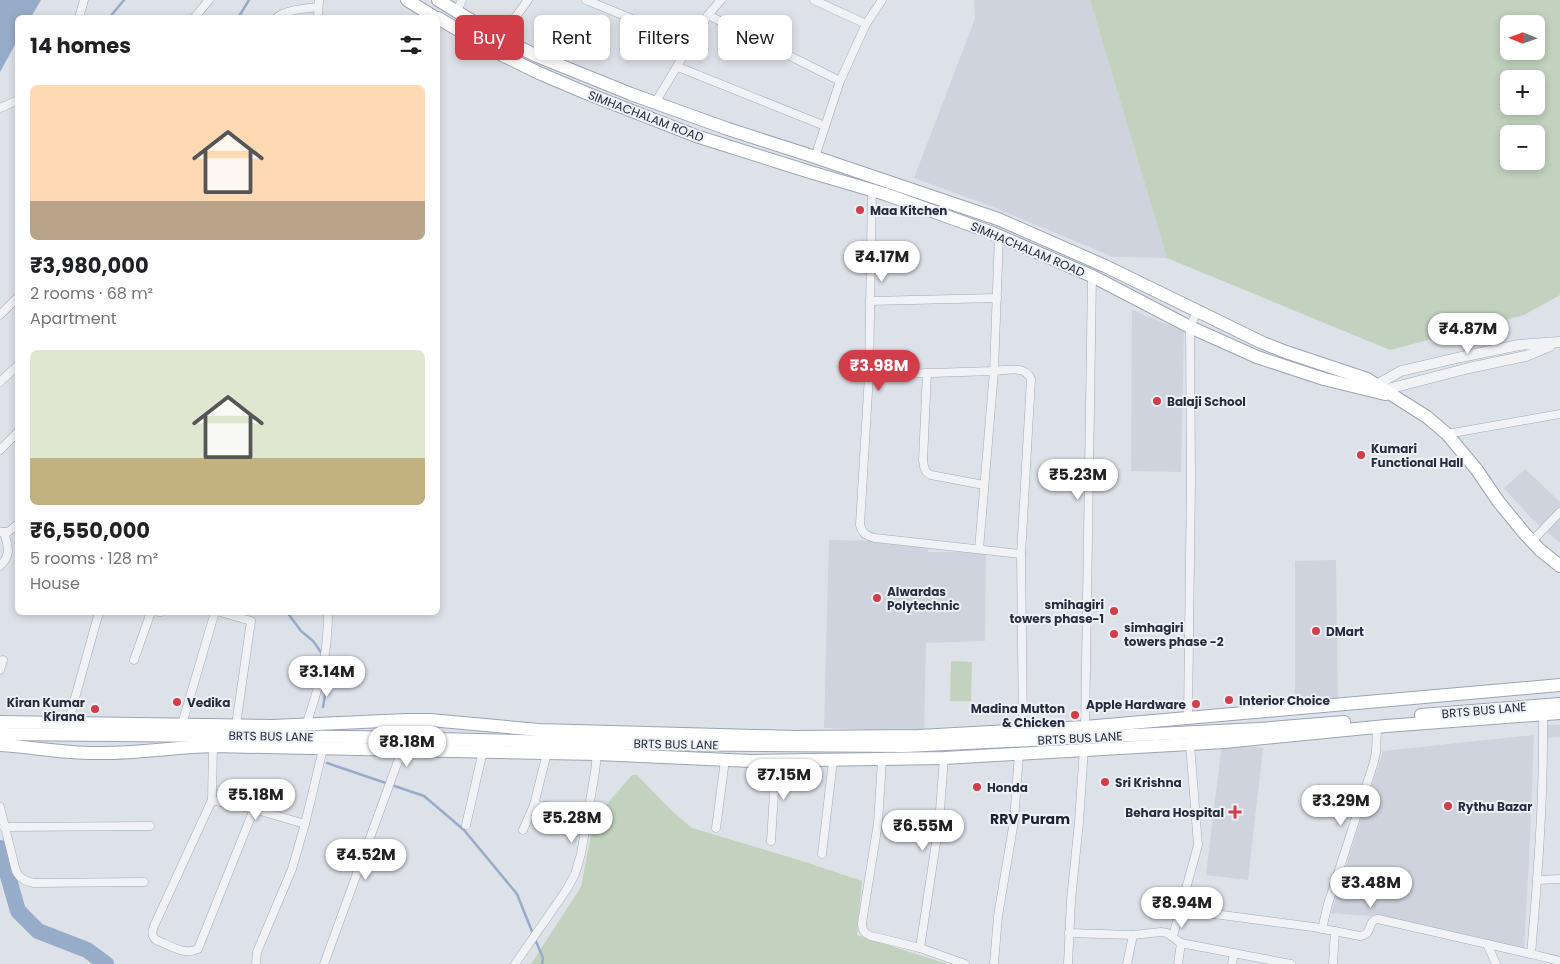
<!DOCTYPE html>
<meta charset="utf-8">
<style>
body{margin:0;font-family:Poppins,sans-serif;background:#f2f2f2;color:#202124;height:100vh;display:flex;flex-direction:column;font-size:19px;white-space:nowrap}
*{box-sizing:border-box;margin:0}
p{font-size:16px;color:#757577}
.icon{flex:none;width:28px;height:28px;fill:none;stroke:currentColor;stroke-width:2;stroke-linecap:round;stroke-linejoin:round}
.map{position:relative;flex:1;overflow:hidden}
.details{position:absolute;left:15px;top:15px;width:425px;height:600px;display:flex;flex-direction:column;background:#fff;border-radius:8px;box-shadow:0 2px 8px #0003}
.details>*{flex:none}
.hud{position:absolute;left:455px;top:15px;width:475px;height:45px;display:flex;gap:10px}
.needle{width:32px;rotate:271deg}
.buttons{position:absolute;left:1500px;top:15px;display:grid;gap:10px}
.buttons a{display:grid;place-items:center;width:45px;height:45px;border-radius:8px;background:#fff;box-shadow:0 2px 8px #0003;font-size:25px}
.price{position:absolute;translate:-50% -42px;padding:0 11px;border-radius:18px;background:#fff;color:#222;font-size:16px;line-height:32px;filter:drop-shadow(0 1px 2px #0008)}
.price::after{content:'';position:absolute;left:50%;top:30px;width:15px;height:11px;margin-left:-8px;background:inherit;clip-path:polygon(0 0,100% 0,50% 100%)}
.price.current{background:#d13d49;color:#fff}
ul{padding:0;list-style:none}
li{display:grid;align-content:center;gap:10px;height:265px;padding:0 15px}
li span{display:grid;place-items:center;height:155px;border-radius:8px;color:#555}
li>.icon{margin-inline-start:auto}
span .icon{width:90px;height:90px;fill:#fffc;stroke-width:1}
li b{font-size:21px}
h2{display:flex;justify-content:space-between;align-items:center;height:60px;padding:0 15px;font-size:21px}
.chip{padding:0 18px;border-radius:8px;background:#fff;box-shadow:0 2px 8px #0003;font-size:18px;line-height:45px}
.chip.current{background:#d13d49;color:#fff}
.map>svg:first-child{display:block}
.built{fill:#cfd3dd}
.green{fill:#c2d2be;fill-rule:evenodd}
.water{fill:#97acc9}
.lines{fill:none;stroke-linecap:round;stroke-linejoin:round}
.stream{stroke:#97acc9;stroke-width:2.5}
.river{stroke:#97acc9;stroke-width:16}
.minor-casing{stroke:#a6abb5;stroke-width:9}
.tertiary-casing{stroke:#a6abb5;stroke-width:11}
.primary-casing{stroke:#9ca4b4;stroke-width:14}
.minor{stroke:#f0f2f6;stroke-width:8}
.tertiary{stroke:#f0f2f6;stroke-width:10}
.primary{stroke:#fff;stroke-width:12}
.poi-dot{fill:#d13d49;stroke:#edf0f5;stroke-width:2}
.labels{text-anchor:middle;dominant-baseline:central;stroke-width:4;stroke-linejoin:round;paint-order:stroke}
.street-label{font-size:12px;fill:#262d3f;stroke:#edf0f5}
.poi-label{font-size:12px;font-weight:bold;fill:#262d3f;stroke:#edf0f5;text-anchor:start}
.neighbourhood-label{font-size:14px;font-weight:bold;fill:#191f2f;stroke:#edf0f5}
</style>
<div class="map">
<svg width="1560" height="964" viewBox="0 0 1560 964">
<rect width="100%" height="100%" fill="#dde1e8"/>
<g class="built">
<path d="M 974,0 L 1090,0 L 1167,258 L 1113,257 L 996,208 L 914,178 L 975,19 Z"/>
<path d="M 1132,310 L 1184,331 L 1181,472 L 1131,471 Z"/>
<path d="M 1525,469 L 1560,502 L 1560,543 L 1531,518 L 1504,488 Z"/>
<path d="M 829,540 L 928,542 L 928,552 L 986,552 L 985,641 L 926,643 L 924,731 L 824,728 Z"/>
<path d="M 1336,560 L 1338,701 L 1295,704 L 1295,561 Z"/>
<path d="M 1547,725 L 1560,725 L 1560,737 L 1547,738 Z"/>
<path d="M 1534,735 L 1529,861 L 1524,949 L 1369,916 L 1331,913 L 1383,751 Z"/>
<path d="M 1222,743 L 1263,748 L 1248,880 L 1206,875 Z"/>
</g>
<g class="green">
<path d="M 1090,0 L 1560,0 L 1560,295 L 1524,315 L 1390,350 L 1167,258 ZM 1509,24 L 1536,24 L 1536,51 L 1509,51 ZM 1509,79 L 1536,79 L 1536,106 L 1509,106 ZM 1509,134 L 1536,134 L 1536,161 L 1509,161 Z"/>
<path d="M 951,661 L 972,662 L 971,701 L 950,701 Z"/>
<path d="M 632,775 L 637,775 L 671,810 L 692,828 L 802,861 L 862,881 L 857,935 L 947,964 L 531,964 L 581,887 L 594,819 Z"/>
</g>
<path class="water" d="M 0,0 L 41,0 L 31,17 L 18,18 L 17,41 L 0,72 Z"/>
<g class="lines">
<g class="stream">
<path d="M 109,18 L 124,0"/>
<path d="M 238,18 L 249,0"/>
<path d="M 287,612 L 301,631 L 313,641 L 323,655"/>
<path d="M 323,707 L 330,665 L 326,659"/>
<path d="M 327,763 L 424,796 L 464,830 L 517,894 L 533,934"/>
<path d="M 535,939 L 543,958 L 542,964"/>
</g>
<path class="river" d="M 0,848 L 18,911 L 38,931 L 87,950 L 106,964"/>
<g class="minor-casing">
<g id="minor">
<path d="M 586,0 L 630,18 L 689,47"/>
<path d="M 814,0 L 866,24"/>
<path d="M 457,11 L 462,0"/>
<path d="M 708,15 L 721,0"/>
<path d="M 79,18 L 84,0"/>
<path d="M 194,18 L 209,0"/>
<path d="M 276,18 C 287,9 305,9 318,7"/>
<path d="M 318,18 L 319,0"/>
<path d="M 500,38 L 528,0"/>
<path d="M 678,67 L 825,126"/>
<path d="M 655,103 L 708,15 L 840,81"/>
<path d="M 0,108 L 18,100"/>
<path d="M 815,157 L 840,81 L 866,24 L 882,0"/>
<path d="M 999,235 L 994,371 C 1007,370 1025,365 1031,379 L 1021,554 L 1023,731"/>
<path d="M 870,301 L 997,298"/>
<path d="M 0,315 L 18,297"/>
<path d="M 927,373 L 923,460 C 924,467 924,472 931,475 L 984,485"/>
<path d="M 869,375 L 872,190"/>
<path d="M 0,382 L 18,365"/>
<path d="M 1447,434 L 1560,414"/>
<path d="M 0,450 L 18,432"/>
<path d="M 0,532 L 8,532 L 18,524"/>
<path d="M 1532,541 L 1560,512"/>
<path d="M 979,549 L 994,371 L 869,375 L 860,525 C 862,533 866,536 875,538 L 1021,554"/>
<path d="M 0,566 C 12,554 8,547 4,532"/>
<path d="M 159,612 L 161,612"/>
<path d="M 220,612 L 251,621 L 236,725"/>
<path d="M 134,660 L 151,612"/>
<path d="M 0,670 L 3,660"/>
<path d="M 1543,715 C 1544,795 1538,874 1531,954 L 1560,961"/>
<path d="M 1188,717 L 1191,479 L 1190,327 L 1197,311"/>
<path d="M 68,723 L 99,612"/>
<path d="M 182,724 L 215,612"/>
<path d="M 306,725 C 320,684 328,656 328,612"/>
<path d="M 1085,731 L 1092,276"/>
<path d="M 213,746 L 212,800 L 154,926 C 152,932 151,935 156,940 C 169,945 184,956 198,949 L 254,809"/>
<path d="M 882,760 L 878,823 L 862,923 C 862,930 864,933 871,936 L 920,948 L 965,964"/>
<path d="M 212,800 L 254,809 L 305,824"/>
<path d="M 534,805 L 589,810"/>
<path d="M 0,807 L 16,871 C 20,879 25,881 34,883 L 144,882"/>
<path d="M 466,825 L 483,751"/>
<path d="M 4,827 L 150,826"/>
<path d="M 716,828 L 725,760"/>
<path d="M 523,830 L 534,805 L 547,753"/>
<path d="M 771,841 L 776,761"/>
<path d="M 822,854 L 833,761"/>
<path d="M 1538,880 L 1560,879"/>
<path d="M 1214,914 L 1313,927 L 1360,936 C 1374,934 1366,921 1378,919 L 1531,954"/>
<path d="M 1322,929 L 1328,904 L 1374,762 L 1376,752 L 1377,727"/>
<path d="M 1069,933 L 1133,935 L 1161,932 L 1167,933 L 1181,943 L 1191,945 L 1291,964"/>
<path d="M 1173,936 L 1198,845 L 1190,744"/>
<path d="M 1487,944 L 1496,964"/>
<path d="M 920,948 L 939,823 L 944,758"/>
<path d="M 256,964 L 257,952 L 292,869 L 305,824 L 323,749"/>
<path d="M 324,964 L 402,750"/>
<path d="M 515,964 L 567,889 L 575,874 L 581,854 L 595,772 L 597,754"/>
<path d="M 994,964 L 998,916 L 1014,821 L 1019,754"/>
<path d="M 1068,964 L 1071,900 L 1079,822 L 1084,748"/>
<path d="M 1127,964 L 1133,935"/>
<path d="M 1178,964 L 1181,943"/>
<path d="M 1232,964 L 1234,953"/>
<path d="M 1333,964 L 1335,931"/>
</g>
</g>
<g class="tertiary-casing">
<g id="tertiary">
<path d="M 1376,385 L 1401,371 L 1461,357 L 1519,345 L 1559,342"/>
<path d="M 1384,390 L 1469,368 L 1526,356 L 1550,346"/>
</g>
</g>
<g class="primary-casing">
<g id="primary">
<path d="M 407,0 L 436,18"/>
<path d="M 438,0 L 500,38 L 537,56 L 631,94 L 728,129 L 815,157 L 998,219 L 1105,266 L 1263,343 L 1286,352 L 1367,379 L 1427,417 L 1447,434 L 1477,470 L 1498,501 L 1525,534 L 1540,550 L 1560,566"/>
<path d="M 438,18 L 492,50 L 539,73 L 586,93 L 696,136 L 810,172 L 885,194 L 990,232 L 1092,276 L 1190,327 L 1257,357 L 1324,379 L 1385,394"/>
<path d="M 1421,715 L 1560,704"/>
<path d="M 0,722 L 272,726 L 407,720 L 430,720 L 539,730 L 795,737 L 919,736 L 1085,727 L 1560,685"/>
<path d="M 0,734 L 353,737 L 639,744 L 905,746 L 1259,729 L 1344,722"/>
<path d="M 0,745 C 32,747 63,753 95,753 C 135,754 174,747 213,746 L 597,754 L 751,761 L 944,758 L 1224,742 L 1386,726 L 1560,713"/>
</g>
</g>
<use href="#minor" class="minor"/>
<use href="#tertiary" class="tertiary"/>
<use href="#primary" class="primary"/>
</g>
<g class="poi-dot">
<circle cx="860" cy="210" r="5"/>
<circle cx="1157" cy="401" r="5"/>
<circle cx="1361" cy="455" r="5"/>
<circle cx="877" cy="598" r="5"/>
<circle cx="1114" cy="611" r="5"/>
<circle cx="1316" cy="631" r="5"/>
<circle cx="1114" cy="634" r="5"/>
<circle cx="1229" cy="700" r="5"/>
<circle cx="177" cy="702" r="5"/>
<circle cx="1196" cy="704" r="5"/>
<circle cx="95" cy="709" r="5"/>
<circle cx="1075" cy="715" r="5"/>
<circle cx="1105" cy="782" r="5"/>
<circle cx="977" cy="787" r="5"/>
<circle cx="1448" cy="806" r="5"/>
<path d="M1232.5 804.5h5v5h5v5h-5v5h-5v-5h-5v-5h5z"/>
</g>
<g class="labels">
<g class="street-label">
<text transform="translate(646 116) rotate(21)">SIMHACHALAM ROAD</text>
<text transform="translate(1028 249) rotate(23)">SIMHACHALAM ROAD</text>
<text transform="translate(1484 710) rotate(-5)">BRTS BUS LANE</text>
<text transform="translate(271 736) rotate(1)">BRTS BUS LANE</text>
<text transform="translate(1080 738) rotate(-3)">BRTS BUS LANE</text>
<text transform="translate(676 744) rotate(1)">BRTS BUS LANE</text>
</g>
<g class="poi-label">
<text x="870" y="210">Maa Kitchen</text>
<text x="1167" y="401">Balaji School</text>
<text x="1371" y="448">Kumari<tspan x="1371" dy="14">Functional Hall</tspan></text>
<text x="887" y="591">Alwardas<tspan x="887" dy="14">Polytechnic</tspan></text>
<text x="1104" y="604" text-anchor="end">smihagiri<tspan x="1104" dy="14">towers phase-1</tspan></text>
<text x="1124" y="627">simhagiri<tspan x="1124" dy="14">towers phase -2</tspan></text>
<text x="1326" y="631">DMart</text>
<text x="1239" y="700">Interior Choice</text>
<text x="85" y="702" text-anchor="end">Kiran Kumar<tspan x="85" dy="14">Kirana</tspan></text>
<text x="187" y="702">Vedika</text>
<text x="1186" y="704" text-anchor="end">Apple Hardware</text>
<text x="1065" y="708" text-anchor="end">Madina Mutton<tspan x="1065" dy="14">&amp; Chicken</tspan></text>
<text x="1115" y="782">Sri Krishna</text>
<text x="987" y="787">Honda</text>
<text x="1458" y="806">Rythu Bazar</text>
<text x="1224" y="812" text-anchor="end">Behara Hospital</text>
</g>
<g class="neighbourhood-label">
<text x="1030" y="819">RRV Puram</text>
</g>
</g>
</svg>
<div class="buttons">
<a><svg class="needle" viewBox="-14 -14 28 28"><path d="M0-13l5 13h-10z" fill="#e53935"/><path d="M0 13l5-13h-10z" fill="#757577"/></svg></a>
<a>+</a>
<a>−</a>
</div>
<b class="price" style="left:882px;top:283px">₹4.17M</b>
<b class="price" style="left:1468px;top:355px">₹4.87M</b>
<b class="price current" style="left:879px;top:392px">₹3.98M</b>
<b class="price" style="left:1078px;top:501px">₹5.23M</b>
<b class="price" style="left:327px;top:698px">₹3.14M</b>
<b class="price" style="left:407px;top:768px">₹8.18M</b>
<b class="price" style="left:784px;top:801px">₹7.15M</b>
<b class="price" style="left:256px;top:821px">₹5.18M</b>
<b class="price" style="left:1341px;top:827px">₹3.29M</b>
<b class="price" style="left:572px;top:844px">₹5.28M</b>
<b class="price" style="left:923px;top:852px">₹6.55M</b>
<b class="price" style="left:366px;top:881px">₹4.52M</b>
<b class="price" style="left:1371px;top:909px">₹3.48M</b>
<b class="price" style="left:1182px;top:929px">₹8.94M</b>
<div class="hud">
<a class="chip current">Buy</a>
<a class="chip">Rent</a>
<a class="chip">Filters</a>
<a class="chip">New</a>
</div>
<section class="details">
<h2>14 homes<svg class="icon" aria-label="filters" viewBox="0 0 24 24"><path d="M4 7h16M4 17h16"/><circle cx="9" cy="7" r="2"/><circle cx="15" cy="17" r="2"/></svg></h2>
<ul>
<li><span style="background:linear-gradient(#ffd9b3 75%,#b9a48a 0)"><svg class="icon" aria-label="home" viewBox="0 0 24 24"><path d="M3 11l9-7 9 7M6 9v11h12V9"/></svg></span><div><b>₹3,980,000</b><p>2 rooms · 68 m²</p><p>Apartment</p></div></li>
<li><span style="background:linear-gradient(#dfe7d0 70%,#c2b280 0)"><svg class="icon" aria-label="home" viewBox="0 0 24 24"><path d="M3 11l9-7 9 7M6 9v11h12V9"/></svg></span><div><b>₹6,550,000</b><p>5 rooms · 128 m²</p><p>House</p></div></li>
</ul>
</section>
</div>
